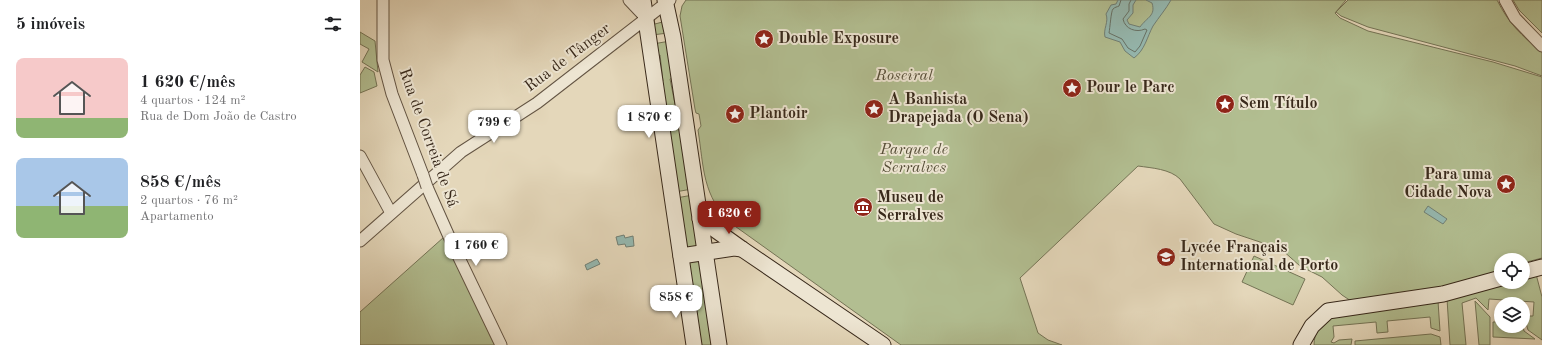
<!DOCTYPE html>
<html lang="pt">
<meta charset="utf-8">
<style>
body{margin:0;font-family:"Old Standard TT",serif;background:#f2f2f2;color:#202124;height:100vh;display:flex;flex-direction:column;font-size:15px;white-space:nowrap}
*{box-sizing:border-box;margin:0}
p{font-size:13px;color:#757577}
.icon{flex:none;width:22px;height:22px;fill:none;stroke:currentColor;stroke-width:2;stroke-linecap:round;stroke-linejoin:round}
.map{position:relative;flex:1;overflow:hidden}
.details{display:flex;flex-direction:column;background:#fff;width:360px}
.details>*{flex:none}
.fabs{position:absolute;left:1134px;top:253px;display:grid;gap:8px}
.fabs a{display:grid;place-items:center;width:36px;height:36px;border-radius:50%;background:#fff;box-shadow:0 2px 6px #0003;font-size:20px}
.price{position:absolute;translate:-50% -34px;padding:0 9px;border-radius:8px;background:#fff;color:#222;font-size:13px;line-height:26px;filter:drop-shadow(0 1px 2px #0008)}
.price::after{content:'';position:absolute;left:50%;top:24px;width:12px;height:9px;margin-left:-6px;background:inherit;clip-path:polygon(0 0,100% 0,50% 100%)}
.price.on{background:#8f2418;color:#fff}
ul{padding:0;list-style:none}
li{display:flex;align-items:center;gap:12px;height:100px;padding:0 16px}
li span{display:grid;place-items:center;flex:none;width:112px;height:80px;border-radius:8px;color:#555}
li>.icon{margin-inline-start:auto}
span .icon{width:48px;height:48px;fill:#fffc;stroke-width:1}
li b{font-size:17px}
h2{display:flex;justify-content:space-between;align-items:center;height:48px;padding:0 16px;font-size:17px}
main{display:flex;flex:1;min-height:0}
.map>svg:first-child{display:block}
.green{fill:#b2be91;stroke:#757456}
.water{fill:#95b9b1;stroke:#707f75}
.lines{fill:none;stroke-linecap:round;stroke-linejoin:round}
.shore{stroke:#667166;stroke-width:1}
.street-casing{stroke:#635443;stroke-width:13}
.secondary-casing{stroke:#38291b;stroke-width:17}
.street{stroke:#ede5d2;stroke-width:11}
.secondary{stroke:#ede5d2;stroke-width:15}
.street-bridge-casing{stroke:#635443;stroke-width:13;stroke-linecap:butt}
.street-bridge{stroke:#ede5d2;stroke-width:11}
.labels{text-anchor:middle;dominant-baseline:central;stroke-width:4;stroke-linejoin:round;paint-order:stroke}
.poi-label{font-size:16px;font-weight:bold;fill:#38291b;stroke:#ede5d2;text-anchor:start}
.street-label{font-size:16px;fill:#38291b;stroke:#ede5d2}
.park-label{font-size:16px;font-style:italic;fill:#564e38;stroke:#ede5d2}
</style>
<main>
<section class="details">
<h2>5 imóveis<svg class="icon" aria-label="filters" viewBox="0 0 24 24"><path d="M4 7h16M4 17h16"/><circle cx="9" cy="7" r="2"/><circle cx="15" cy="17" r="2"/></svg></h2>
<ul>
<li><span style="background:linear-gradient(#f6c9c9 75%,#8fb573 0)"><svg class="icon" aria-label="home" viewBox="0 0 24 24"><path d="M3 11l9-7 9 7M6 9v11h12V9"/></svg></span><div><b>1 620 €/mês</b><p>4 quartos · 124 m²</p><p>Rua de Dom João de Castro</p></div></li>
<li><span style="background:linear-gradient(#a9c7e8 60%,#8fb573 0)"><svg class="icon" aria-label="home" viewBox="0 0 24 24"><path d="M3 11l9-7 9 7M6 9v11h12V9"/></svg></span><div><b>858 €/mês</b><p>2 quartos · 76 m²</p><p>Apartamento</p></div></li>
</ul>
</section>
<div class="map">
<svg width="1182" height="345" viewBox="0 0 1182 345">
<rect width="100%" height="100%" fill="#e4d7ba"/>
<filter id="stains"><feTurbulence type="fractalNoise" baseFrequency=".005" numOctaves="4"/><feColorMatrix values="0 0 0 0 .2 0 0 0 0 .09 0 0 0 0 .02 0 0 0 .5 -.17"/></filter>
<radialGradient id="worn" r=".72"><stop offset=".6" stop-color="#630" stop-opacity="0"/><stop offset="1" stop-color="#630" stop-opacity=".3"/></radialGradient>
<g class="green">
<path d="M 326,0 L 986,0 L 975,13 L 980,18 L 1008,31 L 1133,62 L 1182,77 L 1182,258 L 1163,263 L 1163,260 L 1141,260 L 1141,271 L 1076,289 L 991,301 L 982,295 L 962,277 L 940,266 L 921,249 L 876,234 L 854,224 L 820,179 C 810,169 792,168 778,166 L 660,278 L 678,333 L 688,340 L 702,345 L 541,345 L 372,224 C 342,196 344,168 338,130 L 341,126 L 339,114 L 336,113 L 335,109 L 320,16 L 322,6 Z"/>
<path d="M 988,0 L 1137,0 C 1149,24 1161,35 1182,52 L 1182,76 L 1155,66 L 1008,27 L 981,16 L 976,12 Z"/>
<path d="M 1153,0 L 1182,0 L 1182,33 L 1159,10 Z"/>
<path d="M 293,16 L 295,24 L 306,21 L 308,33 L 292,35 Z"/>
<path d="M 0,32 L 15,41 L 18,72 L 2,62 L 9,49 L 0,44 Z"/>
<path d="M 310,41 L 315,77 L 310,79 L 315,104 L 319,104 L 332,189 L 315,192 L 299,83 L 303,81 L 300,55 L 295,56 L 293,44 Z"/>
<path d="M 5,67 L 14,72 L 17,86 L 0,93 L 0,75 Z"/>
<path d="M 333,195 L 340,247 L 326,250 L 316,198 Z"/>
<path d="M 84,237 L 136,345 L 0,345 L 0,312 Z"/>
<path d="M 894,256 L 945,279 L 933,305 L 882,282 Z"/>
<path d="M 339,257 L 355,345 L 338,345 L 327,259 Z"/>
<path d="M 1176,274 L 1182,297 L 1182,340 L 1168,330 L 1164,316 L 1173,316 L 1174,302 L 1129,299 L 1128,310 L 1116,298 L 1102,303 L 1106,345 L 1090,345 L 1087,299 L 1149,282 L 1163,282 L 1163,278 Z"/>
<path d="M 1078,301 L 1080,331 L 1071,328 L 1070,317 L 1027,321 L 1028,332 L 1017,333 L 1016,322 L 973,326 L 974,337 L 971,342 L 974,343 L 979,340 L 992,339 L 991,345 L 954,345 C 954,333 960,325 968,317 Z"/>
<path d="M 1115,301 L 1130,317 L 1130,345 L 1119,345 Z"/>
<path d="M 1133,322 L 1141,322 L 1141,326 L 1163,326 L 1164,331 L 1175,339 L 1133,337 Z"/>
<path d="M 1071,334 L 1080,337 L 1081,345 L 995,345 L 995,341 Z"/>
</g>
<g class="water">
<path d="M 758,0 L 776,0 L 773,5 L 773,13 L 767,20 L 769,24 L 780,27 C 787,17 796,16 792,3 L 786,0 L 811,0 C 806,9 799,17 793,26 C 787,37 785,50 774,58 L 765,51 L 760,42 L 745,37 C 743,29 749,22 746,14 L 751,5 L 756,4 Z"/>
<path d="M 1068,206 L 1087,219 L 1083,224 L 1064,212 Z"/>
<path d="M 264,235 L 265,238 L 273,236 L 274,246 L 266,247 L 265,244 L 258,245 L 256,237 Z"/>
<path d="M 237,259 L 240,264 L 227,270 L 225,265 Z"/>
</g>
<g class="lines">
<path class="shore" d="M 761,0 L 759,6 C 757,7 755,7 753,9 C 751,11 750,28 749,33 L 762,39 L 768,48 L 775,52 L 780,46 L 787,30 L 785,29 C 776,33 765,29 763,19 L 769,11 L 769,4 L 771,0"/>
<g class="street-casing">
<g id="street">
<path d="M 23,0 L 23,60 L 32,94 L 63,175"/>
<path d="M 269,0 L 286,18"/>
<path d="M 1145,0 L 1155,18 L 1182,46"/>
<path d="M 0,156 L 31,213"/>
<path d="M 67,187 L 91,241 L 141,345"/>
<path d="M 0,241 L 101,152 L 177,103 L 310,0"/>
</g>
</g>
<g class="secondary-casing">
<g id="secondary">
<path d="M 283,0 L 334,345"/>
<path d="M 305,0 L 313,37 L 359,345"/>
<path d="M 340,219 L 382,249 L 523,345"/>
<path d="M 321,256 L 374,248 L 382,249"/>
<path d="M 1163,272 L 1182,267"/>
<path d="M 941,345 L 952,326 L 968,311 L 1083,294 L 1141,278"/>
</g>
</g>
<use href="#street" class="street"/>
<use href="#secondary" class="secondary"/>
<g class="street-bridge-casing">
<path id="street-bridge" d="M 63,175 L 67,187"/>
</g>
<use href="#street-bridge" class="street-bridge"/>
</g>
<defs>
<g id="sight-disc" transform="scale(1)"><circle r="9.5" fill="#8f2418" stroke="#ede5d2"/><path d="M0-6L1.8-2.2L6-1.7L2.9 1.2L3.7 5.4L0 3.3L-3.7 5.4L-2.9 1.2L-6-1.7L-1.8-2.2Z" fill="#fff"/></g>
<g id="museum-disc" transform="scale(1)"><circle r="9.5" fill="#8f2418" stroke="#ede5d2"/><path d="M0-6L6-3V-2H-6V-3ZM-5-1h2V3h-2ZM-1-1h2V3h-2ZM3-1h2V3H3ZM-6 4H6V6H-6Z" fill="#fff"/></g>
<g id="school-disc" transform="scale(1)"><circle r="9.5" fill="#8f2418" stroke="#ede5d2"/><path d="M0-5L7-2L0 1L-7-2ZM-4 1L0 2.5L4 1V4Q0 6-4 4Z" fill="#fff"/></g>
</defs>
<g fill-rule="evenodd">
<use href="#sight-disc" x="404" y="39"/>
<use href="#sight-disc" x="712" y="88"/>
<use href="#sight-disc" x="865" y="104"/>
<use href="#sight-disc" x="514" y="109"/>
<use href="#sight-disc" x="375" y="114"/>
<use href="#sight-disc" x="1146" y="184"/>
<use href="#museum-disc" x="503" y="207"/>
<use href="#school-disc" x="806" y="257"/>
</g>
<g class="labels">
<g class="poi-label">
<text x="418" y="39">Double Exposure</text>
<text x="726" y="88">Pour le Parc</text>
<text x="528" y="100">A Banhista<tspan x="528" dy="18">Drapejada (O Sena)</tspan></text>
<text x="879" y="104">Sem Título</text>
<text x="389" y="114">Plantoir</text>
<text x="1132" y="175" text-anchor="end">Para uma<tspan x="1132" dy="18">Cidade Nova</tspan></text>
<text x="517" y="198">Museu de<tspan x="517" dy="18">Serralves</tspan></text>
<text x="820" y="248">Lycée Français<tspan x="820" dy="18">International de Porto</tspan></text>
</g>
<g class="street-label">
<text transform="translate(208 58) rotate(-37)">Rua de Tânger</text>
<text transform="translate(68 138) rotate(70)">Rua de Correia de Sá</text>
</g>
<g class="park-label">
<text x="544" y="76">Roseiral</text>
<text x="554" y="150">Parque de<tspan x="554" dy="18">Serralves</tspan></text>
</g>
</g>
<rect width="100%" height="100%" filter="url(#stains)"/>
<rect width="100%" height="100%" fill="url(#worn)"/>
</svg>
<div class="fabs">
<a><svg class="icon" aria-label="locate" viewBox="0 0 24 24"><circle cx="12" cy="12" r="6"/><path d="M12 2v4M12 18v4M2 12h4M18 12h4"/></svg></a>
<a><svg class="icon" aria-label="layers" viewBox="0 0 24 24"><path d="M12 4l9 5-9 5-9-5zM3 14l9 5 9-5"/></svg></a>
</div>
<b class="price" style="left:289px;top:139px">1 870 €</b>
<b class="price" style="left:134px;top:144px">799 €</b>
<b class="price on" style="left:369px;top:235px">1 620 €</b>
<b class="price" style="left:116px;top:267px">1 760 €</b>
<b class="price" style="left:316px;top:319px">858 €</b>
</div>
</main>
